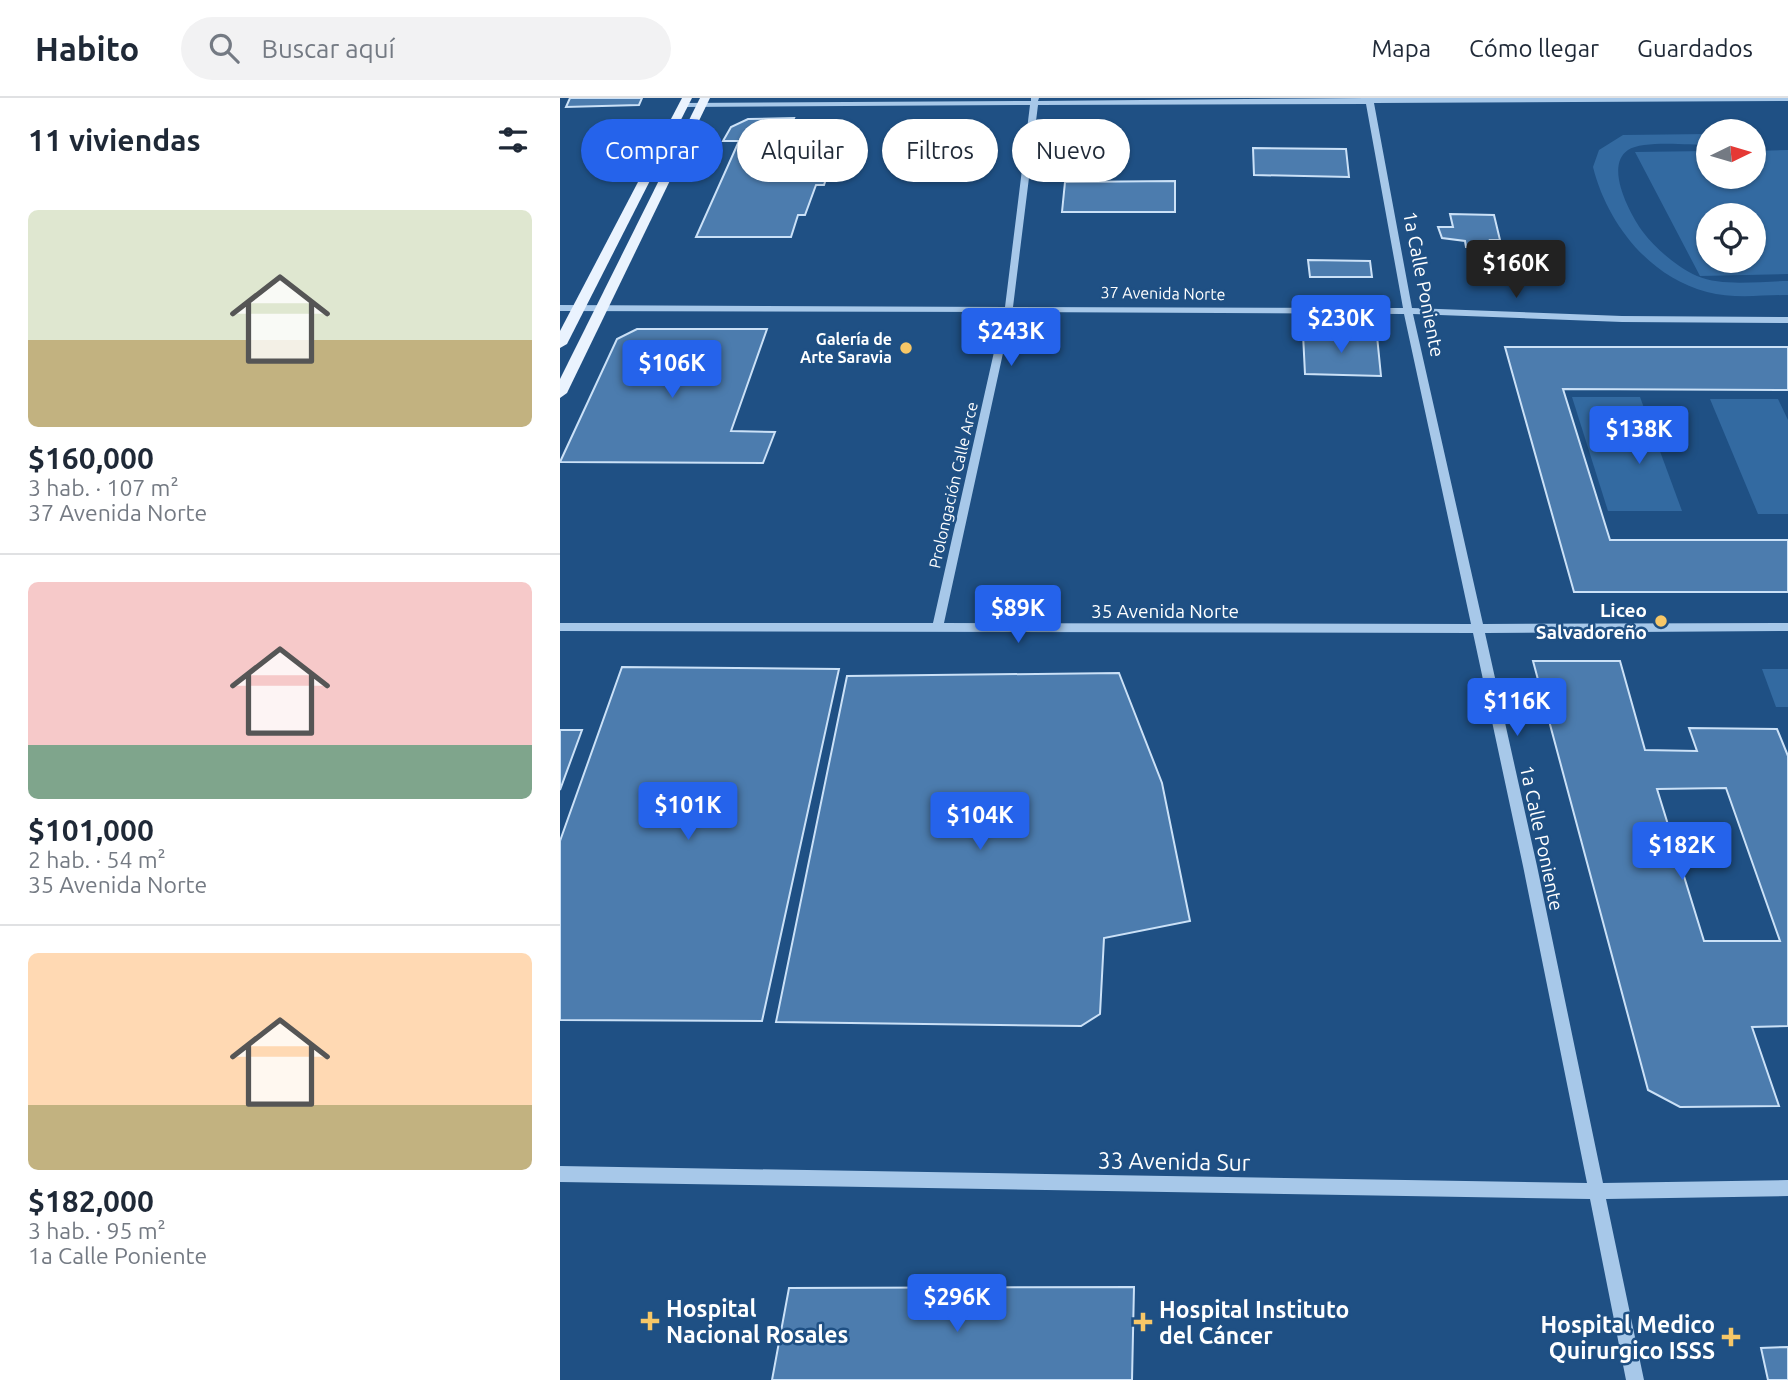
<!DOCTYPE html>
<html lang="es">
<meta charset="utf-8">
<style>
body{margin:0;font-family:Ubuntu,sans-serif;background:#f2f2f3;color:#1f2937;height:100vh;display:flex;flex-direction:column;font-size:26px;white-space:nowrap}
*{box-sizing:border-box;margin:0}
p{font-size:23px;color:#747a83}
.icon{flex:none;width:38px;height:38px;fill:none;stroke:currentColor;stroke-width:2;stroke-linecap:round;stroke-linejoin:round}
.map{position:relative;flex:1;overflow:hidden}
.sheet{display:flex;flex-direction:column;background:#fff;width:560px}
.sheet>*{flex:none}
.top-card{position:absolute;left:21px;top:21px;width:665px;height:63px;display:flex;gap:14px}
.needle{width:46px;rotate:85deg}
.tools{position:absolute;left:1136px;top:21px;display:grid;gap:14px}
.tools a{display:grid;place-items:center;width:70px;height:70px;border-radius:50%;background:#fff;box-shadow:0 2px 5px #0004;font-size:35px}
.price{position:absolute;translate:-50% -60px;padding:0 16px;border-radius:7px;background:#2563eb;color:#fff;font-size:23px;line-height:46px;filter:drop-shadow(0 2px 4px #0008)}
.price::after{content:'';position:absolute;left:50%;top:42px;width:21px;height:16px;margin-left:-10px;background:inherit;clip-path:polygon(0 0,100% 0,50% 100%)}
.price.selected{background:#222;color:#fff}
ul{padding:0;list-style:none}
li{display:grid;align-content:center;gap:14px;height:371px;padding:0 28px}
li+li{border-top:2px solid #e0e1e3}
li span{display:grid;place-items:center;height:217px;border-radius:10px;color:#555}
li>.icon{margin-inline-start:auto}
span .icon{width:126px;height:126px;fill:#fffc;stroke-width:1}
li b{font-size:30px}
h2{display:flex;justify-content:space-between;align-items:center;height:84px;padding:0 28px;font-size:30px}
.pill{padding:0 24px;border-radius:32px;background:#fff;box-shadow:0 2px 5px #0004;font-size:24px;line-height:63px}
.pill.selected{background:#2563eb;color:#fff}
header{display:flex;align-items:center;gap:42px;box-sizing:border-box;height:98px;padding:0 35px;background:#fff;border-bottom:2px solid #e0e1e3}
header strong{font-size:33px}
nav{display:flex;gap:38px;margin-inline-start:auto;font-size:24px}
.search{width:490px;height:63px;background:#f2f2f3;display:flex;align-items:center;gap:18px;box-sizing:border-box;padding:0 24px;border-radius:38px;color:#747a83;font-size:26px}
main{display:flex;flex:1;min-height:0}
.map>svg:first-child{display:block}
.green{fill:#336aa1;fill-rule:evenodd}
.building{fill:#4c7cae;stroke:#cbe1f7;stroke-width:2;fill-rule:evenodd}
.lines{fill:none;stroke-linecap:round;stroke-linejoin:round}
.minor{fill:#a7c8e9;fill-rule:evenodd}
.major{fill:#eaf3fe;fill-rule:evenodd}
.poi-dot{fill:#f7c767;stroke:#1f5084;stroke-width:2.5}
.labels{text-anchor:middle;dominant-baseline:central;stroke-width:5;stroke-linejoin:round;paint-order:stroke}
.far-street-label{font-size:16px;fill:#fff;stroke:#1f5084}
.far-poi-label{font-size:16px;font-weight:bold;fill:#fff;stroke:#1f5084;text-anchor:end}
.street-label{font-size:19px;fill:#fff;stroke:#1f5084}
.poi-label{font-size:19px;font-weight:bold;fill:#fff;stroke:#1f5084;text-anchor:end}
.near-street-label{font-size:23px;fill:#fff;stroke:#1f5084}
.near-poi-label{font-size:23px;font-weight:bold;fill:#fff;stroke:#1f5084;text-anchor:start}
</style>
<header>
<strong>Habito</strong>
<div class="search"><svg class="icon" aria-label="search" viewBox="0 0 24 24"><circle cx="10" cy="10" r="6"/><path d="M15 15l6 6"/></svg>Buscar aquí</div>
<nav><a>Mapa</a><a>Cómo llegar</a><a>Guardados</a></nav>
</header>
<main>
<section class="sheet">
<h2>11 viviendas<svg class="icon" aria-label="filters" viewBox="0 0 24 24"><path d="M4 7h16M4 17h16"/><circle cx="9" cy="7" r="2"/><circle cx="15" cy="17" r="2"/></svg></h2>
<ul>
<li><span style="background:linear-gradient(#dfe7d0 60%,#c2b280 0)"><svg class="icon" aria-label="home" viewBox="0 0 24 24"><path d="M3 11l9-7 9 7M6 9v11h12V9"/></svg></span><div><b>$160,000</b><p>3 hab. · 107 m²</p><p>37 Avenida Norte</p></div></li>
<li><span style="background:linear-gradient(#f6c9c9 75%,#7fa58c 0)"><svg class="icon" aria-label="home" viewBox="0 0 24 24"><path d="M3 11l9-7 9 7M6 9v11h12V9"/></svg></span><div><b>$101,000</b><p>2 hab. · 54 m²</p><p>35 Avenida Norte</p></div></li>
<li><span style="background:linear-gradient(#ffd9b3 70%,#c2b280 0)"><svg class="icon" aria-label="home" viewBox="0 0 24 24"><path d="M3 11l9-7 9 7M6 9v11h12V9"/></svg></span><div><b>$182,000</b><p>3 hab. · 95 m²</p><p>1a Calle Poniente</p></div></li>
</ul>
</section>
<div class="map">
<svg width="1228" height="1282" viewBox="0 0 1228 1282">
<rect width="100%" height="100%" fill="#1f5084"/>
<g class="green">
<path d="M 1148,36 L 1148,47 C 1129,47 1083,42 1068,52 C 1044,68 1070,116 1083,134 C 1096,151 1117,169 1137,178 C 1163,189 1200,183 1228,183 L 1228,197 C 1202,197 1172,201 1147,194 C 1089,179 1047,125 1033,69 L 1039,52 L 1063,37 Z"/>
<path d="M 1228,52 L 1228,176 L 1140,178 L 1075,54 L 1148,53 L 1148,79 L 1194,79 L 1194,53 ZM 1148,117 L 1194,117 L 1194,163 L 1148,163 Z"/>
<path d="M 1012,299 L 1080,299 L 1122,413 L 1048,413 Z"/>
<path d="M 1150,301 L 1218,301 L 1228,322 L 1228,416 L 1198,416 Z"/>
<path d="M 1202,571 L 1228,571 L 1228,609 L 1216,609 Z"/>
</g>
<g class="building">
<path d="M 10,0 L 82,0 L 79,7 L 6,9 Z"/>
<path d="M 234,20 L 232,24 L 285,24 L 264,87 L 256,87 L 245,117 L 238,117 L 231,139 L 136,139 L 179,43 L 163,43 L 171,29 L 188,21 Z"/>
<path d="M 693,50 L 786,51 L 789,79 L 694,77 Z"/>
<path d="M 615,83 L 615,114 L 502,114 L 505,84 Z"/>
<path d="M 890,116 L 934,117 L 940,142 L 930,142 L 933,150 L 906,149 L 905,143 L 882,140 L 878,129 L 893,129 Z"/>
<path d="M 748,162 L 810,163 L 812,179 L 750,179 Z"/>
<path d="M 77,231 L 207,231 L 171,333 L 215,334 L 203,365 L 0,364 L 57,241 Z"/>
<path d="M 743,236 L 817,238 L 821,278 L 745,276 Z"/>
<path d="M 945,249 L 1228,249 L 1228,292 L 1003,291 L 1050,442 L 1228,442 L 1228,494 L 1014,494 Z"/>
<path d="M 973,563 L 1060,563 L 1085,652 L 1137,653 L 1129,630 L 1217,631 L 1228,658 L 1228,928 L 1192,929 L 1219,1008 L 1120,1009 L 1088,992 ZM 1166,690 L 1220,843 L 1144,843 L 1097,691 Z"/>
<path d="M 62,569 L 279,571 L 202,923 L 0,922 L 0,743 Z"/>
<path d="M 559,575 L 602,685 L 630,823 L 544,840 L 540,916 L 521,928 L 216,924 L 287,578 Z"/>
<path d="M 0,632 L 22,632 L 0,692 Z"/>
<path d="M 574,1189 L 572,1282 L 212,1282 L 229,1190 Z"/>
<path d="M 1228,1249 L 1228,1282 L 1208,1282 L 1201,1250 Z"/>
</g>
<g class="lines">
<path class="minor" d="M 471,0 L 479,0 L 478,3 L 805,0 L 1228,0 L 1228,3 L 814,5 L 852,210 L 1062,218 L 1228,219 L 1228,225 L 1062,224 L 853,216 L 923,526 L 1228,525 L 1228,533 L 925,535 L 977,768 L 1043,1085 L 1228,1082 L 1228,1098 L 1046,1101 L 1084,1282 L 1066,1282 L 1030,1101 L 0,1084 L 0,1068 L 1027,1085 L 963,768 L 913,535 L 0,533 L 0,525 L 373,525 L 443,214 L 0,213 L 0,207 L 445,209 L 470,7 L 124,9 L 120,7 L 124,5 L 471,3 ZM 806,6 L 843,210 L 453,209 L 478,7 ZM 452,214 L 844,216 L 911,526 L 384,525 Z"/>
<g class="major">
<path d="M 122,0 L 132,0 L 7,246 L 0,250 L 0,233 Z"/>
<path d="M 140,0 L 150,0 L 7,295 L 0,300 L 0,281 Z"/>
</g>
</g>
<g class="poi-dot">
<circle cx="346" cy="250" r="7"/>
<circle cx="1101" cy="523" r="7"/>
<path d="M86.5 1212.5h7v7h7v7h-7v7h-7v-7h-7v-7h7z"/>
<path d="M579.5 1213.5h7v7h7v7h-7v7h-7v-7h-7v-7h7z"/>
<path d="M1167.5 1228.5h7v7h7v7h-7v7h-7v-7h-7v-7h7z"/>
</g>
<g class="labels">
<g class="far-street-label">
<text transform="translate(603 195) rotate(1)">37 Avenida Norte</text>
<text transform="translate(393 387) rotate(-77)">Prolongación Calle Arce</text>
</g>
<g class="far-poi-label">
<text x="332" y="241">Galería de<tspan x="332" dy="18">Arte Saravia</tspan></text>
</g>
<g class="street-label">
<text transform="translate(864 186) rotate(79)">1a Calle Poniente</text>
<text x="605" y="513">35 Avenida Norte</text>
<text transform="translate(982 740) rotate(78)">1a Calle Poniente</text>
</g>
<g class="poi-label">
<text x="1087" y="512">Liceo<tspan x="1087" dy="22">Salvadoreño</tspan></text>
</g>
<g class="near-street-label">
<text transform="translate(614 1063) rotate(1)">33 Avenida Sur</text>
</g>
<g class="near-poi-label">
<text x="106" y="1210">Hospital<tspan x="106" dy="26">Nacional Rosales</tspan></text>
<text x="599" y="1211">Hospital Instituto<tspan x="599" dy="26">del Cáncer</tspan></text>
<text x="1155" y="1226" text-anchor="end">Hospital Medico<tspan x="1155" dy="26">Quirurgico ISSS</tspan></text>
</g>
</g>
</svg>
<div class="tools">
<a><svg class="needle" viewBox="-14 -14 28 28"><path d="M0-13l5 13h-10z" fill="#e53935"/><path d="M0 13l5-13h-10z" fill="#747a83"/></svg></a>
<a><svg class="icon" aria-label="locate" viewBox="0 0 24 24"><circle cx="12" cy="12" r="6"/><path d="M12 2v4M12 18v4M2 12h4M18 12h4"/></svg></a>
</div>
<b class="price selected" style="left:956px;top:202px">$160K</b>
<b class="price" style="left:781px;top:257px">$230K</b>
<b class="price" style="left:451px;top:270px">$243K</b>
<b class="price" style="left:112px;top:302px">$106K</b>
<b class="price" style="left:1079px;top:368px">$138K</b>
<b class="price" style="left:458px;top:547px">$89K</b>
<b class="price" style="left:957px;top:640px">$116K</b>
<b class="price" style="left:128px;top:744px">$101K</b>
<b class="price" style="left:420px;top:754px">$104K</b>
<b class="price" style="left:1122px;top:784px">$182K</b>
<b class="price" style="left:397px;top:1236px">$296K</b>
<div class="top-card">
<a class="pill selected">Comprar</a>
<a class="pill">Alquilar</a>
<a class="pill">Filtros</a>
<a class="pill">Nuevo</a>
</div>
</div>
</main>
